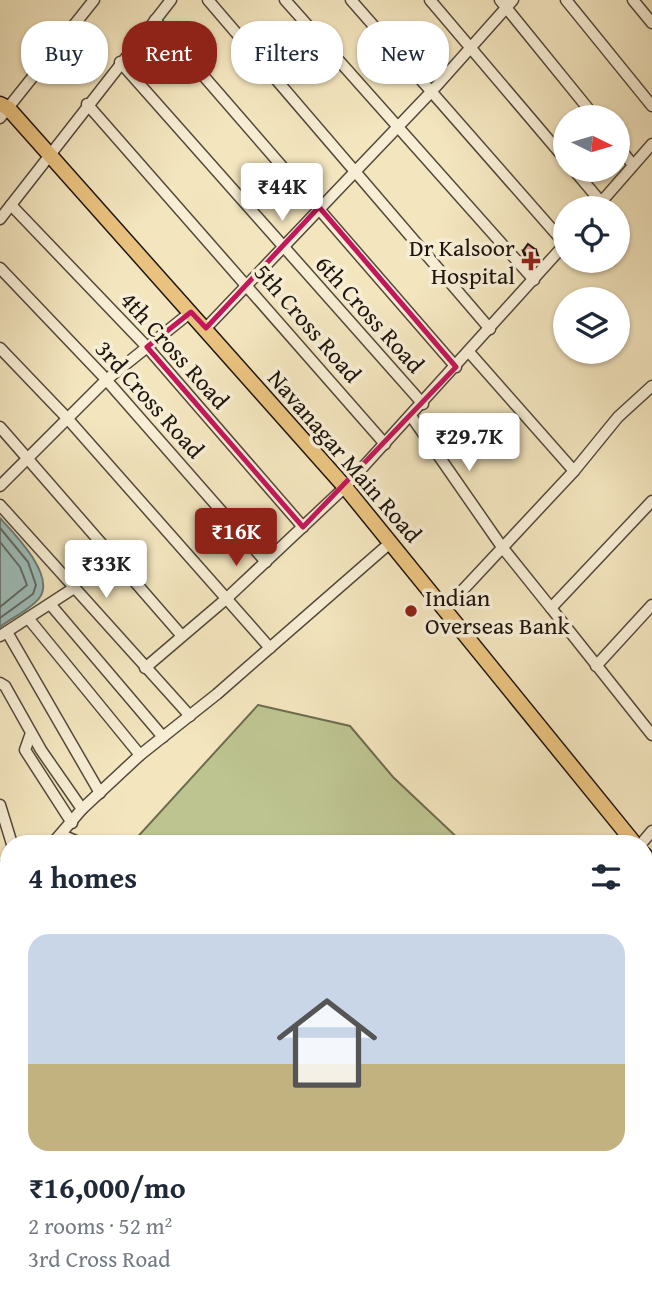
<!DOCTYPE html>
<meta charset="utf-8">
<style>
body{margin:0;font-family:"Gentium Book Plus",serif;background:#f6f6f7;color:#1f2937;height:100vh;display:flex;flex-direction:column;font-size:26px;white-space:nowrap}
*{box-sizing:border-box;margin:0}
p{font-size:23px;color:#747a83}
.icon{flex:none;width:38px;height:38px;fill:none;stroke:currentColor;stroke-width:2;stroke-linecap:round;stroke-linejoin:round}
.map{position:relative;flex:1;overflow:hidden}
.side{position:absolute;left:0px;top:835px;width:653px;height:471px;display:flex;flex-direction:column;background:#fff;border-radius:28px 28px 0 0;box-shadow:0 2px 5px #0004}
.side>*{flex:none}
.guide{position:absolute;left:21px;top:21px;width:611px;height:63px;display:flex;gap:14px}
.needle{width:46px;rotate:95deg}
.tools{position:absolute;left:553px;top:105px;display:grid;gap:14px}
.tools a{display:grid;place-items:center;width:77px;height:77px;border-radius:50%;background:#fff;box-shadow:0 2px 5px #0004;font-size:35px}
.price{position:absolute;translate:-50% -60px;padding:0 16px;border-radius:7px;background:#fff;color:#222;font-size:23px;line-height:46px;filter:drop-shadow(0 2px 4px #0008)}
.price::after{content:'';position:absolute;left:50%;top:42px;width:21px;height:16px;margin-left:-10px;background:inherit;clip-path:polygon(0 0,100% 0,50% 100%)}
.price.selected{background:#8f2418;color:#fff}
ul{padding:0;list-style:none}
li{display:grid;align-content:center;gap:14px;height:371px;padding:0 28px}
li+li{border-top:2px solid #e0e1e3}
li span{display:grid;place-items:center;height:217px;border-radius:21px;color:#555}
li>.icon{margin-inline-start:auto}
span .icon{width:126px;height:126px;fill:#fffc;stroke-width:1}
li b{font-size:30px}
h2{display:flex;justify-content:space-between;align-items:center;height:84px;padding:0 28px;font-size:30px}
.pill{padding:0 24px;border-radius:28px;background:#fff;box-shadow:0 2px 5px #0004;font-size:24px;line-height:63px}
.pill.selected{background:#8f2418;color:#fff}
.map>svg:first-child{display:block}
.green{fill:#bdc490;stroke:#6e6c4f;stroke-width:2}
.water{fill:#9dbdb9;stroke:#6a7a75;stroke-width:2}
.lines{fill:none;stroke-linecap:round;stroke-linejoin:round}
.shore{stroke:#5e6964;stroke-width:2}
.minor-casing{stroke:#53493a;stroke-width:13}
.major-casing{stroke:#1e150e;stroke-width:17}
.minor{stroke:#f7eed5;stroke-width:10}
.major{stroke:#eac27f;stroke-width:14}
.wall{fill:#c8867b;stroke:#1e150e;stroke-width:2}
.shaded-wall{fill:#a26d64;stroke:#1e150e;stroke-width:2}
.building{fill:#e89c8f;stroke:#1e150e;stroke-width:2}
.marked{fill:none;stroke:#c2185b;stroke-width:5;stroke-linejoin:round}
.poi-dot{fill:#8f2418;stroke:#f7eed5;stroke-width:2.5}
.labels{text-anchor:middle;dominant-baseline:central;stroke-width:7;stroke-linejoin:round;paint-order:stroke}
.poi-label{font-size:24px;fill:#1e150e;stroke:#f7eed5;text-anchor:end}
.street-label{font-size:24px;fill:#1e150e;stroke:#f7eed5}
</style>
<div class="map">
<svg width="652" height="1305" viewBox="0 0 652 1305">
<rect width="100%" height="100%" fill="#f3e5be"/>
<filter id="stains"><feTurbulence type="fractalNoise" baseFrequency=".00286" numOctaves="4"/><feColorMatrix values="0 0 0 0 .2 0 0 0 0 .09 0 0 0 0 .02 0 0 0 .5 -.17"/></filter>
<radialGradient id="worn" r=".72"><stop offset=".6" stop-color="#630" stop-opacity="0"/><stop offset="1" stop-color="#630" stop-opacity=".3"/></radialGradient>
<path class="green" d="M 258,705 L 350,726 L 393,777 L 463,843 L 132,843 Z"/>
<path class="water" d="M 0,518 C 14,533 55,575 40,597 C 32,609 11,618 0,627 Z"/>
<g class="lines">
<g class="shore">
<path d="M 0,528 L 28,562 L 36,585 L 33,594 L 0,618"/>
<path d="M 0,542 L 20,567 L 27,585 L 0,607"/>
</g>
<g class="minor-casing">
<g id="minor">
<path d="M 208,0 L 490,329"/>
<path d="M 285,0 L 534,280"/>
<path d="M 351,0 L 565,244"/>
<path d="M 430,0 L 565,159"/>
<path d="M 500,0 L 595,117"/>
<path d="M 566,0 L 652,106"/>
<path d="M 633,0 L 652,23"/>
<path d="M 155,20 L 456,367"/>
<path d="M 120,62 L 423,404"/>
<path d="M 87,104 L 385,444"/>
<path d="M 0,118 L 94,0"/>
<path d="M 618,146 L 633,165"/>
<path d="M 574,170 L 601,202"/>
<path d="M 11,205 L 147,347 L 303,527"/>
<path d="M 596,208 L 652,144"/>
<path d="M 0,219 L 171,0"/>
<path d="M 0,268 L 102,375 L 266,562"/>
<path d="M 206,328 L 432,91 L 513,0"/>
<path d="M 0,348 L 67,418 L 270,648"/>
<path d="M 469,352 L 574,471"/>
<path d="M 411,416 L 502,547 L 551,608 L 652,501"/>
<path d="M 0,427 L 182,636"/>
<path d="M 0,486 L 106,380 L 191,312"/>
<path d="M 0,505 L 190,716"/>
<path d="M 50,604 L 163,737"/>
<path d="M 446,608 L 574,471 L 618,417 L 652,386"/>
<path d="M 551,608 L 652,735"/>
<path d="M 28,618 L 140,755"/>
<path d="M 7,632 L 100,793"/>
<path d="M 0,636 L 74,588"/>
<path d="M 596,666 L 652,605"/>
<path d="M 145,668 L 226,599 L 345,487 L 565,244"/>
<path d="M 0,683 L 5,686 L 41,750 L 82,809"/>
<path d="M 31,733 L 25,750 L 72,823"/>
<path d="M 0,805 L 12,844"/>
<path d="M 62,835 L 83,844"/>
<path d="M 52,844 L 82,809 L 140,755 L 217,694 L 390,543"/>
<path d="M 641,844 L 652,831"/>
<path d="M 0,867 L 9,864"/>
<path d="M 0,886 L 9,883"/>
<path d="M 0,932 L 9,934"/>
<path d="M 0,1010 L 9,1006"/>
<path d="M 0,1096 L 9,1090"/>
<path d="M 0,1217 L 9,1229"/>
<path d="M 0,1248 L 9,1242"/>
<path d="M 644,1254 L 652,1257"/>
<path d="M 644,1271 L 652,1274"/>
<path d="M 57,1297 L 58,1305"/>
<path d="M 113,1297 L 114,1305"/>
<path d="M 227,1297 L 230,1305"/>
</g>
</g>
<g class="major-casing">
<g id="major">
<path d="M 0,104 L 8,108 L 345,487 L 635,844"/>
<path d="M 644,854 L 652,864"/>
</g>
</g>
<use href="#minor" class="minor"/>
<use href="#major" class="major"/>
</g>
<path class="wall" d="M 523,251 L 539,258 L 532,266 L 526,259 Z"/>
<path class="shaded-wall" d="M 536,250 L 539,258 L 532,266 L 529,258 Z"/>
<path class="building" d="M 528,244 L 536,250 L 529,258 L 523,251 Z"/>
<path class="marked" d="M 319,207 L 456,367 L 303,527 L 147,347 L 191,312 L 206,328 Z"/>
<g class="poi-dot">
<path d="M527.5 250.5h7v7h7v7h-7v7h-7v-7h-7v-7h7z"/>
<circle cx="411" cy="611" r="7"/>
</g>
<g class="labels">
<g class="poi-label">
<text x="515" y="247">Dr Kalsoor<tspan x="515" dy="28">Hospital</tspan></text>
<text x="425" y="597" text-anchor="start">Indian<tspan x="425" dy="28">Overseas Bank</tspan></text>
</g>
<g class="street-label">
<text transform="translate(370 314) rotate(48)">6th Cross Road</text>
<text transform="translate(308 323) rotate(49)">5th Cross Road</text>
<text transform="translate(175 350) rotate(48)">4th Cross Road</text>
<text transform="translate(150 399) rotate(48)">3rd Cross Road</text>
<text transform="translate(345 456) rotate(49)">Navanagar Main Road</text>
</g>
</g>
<rect width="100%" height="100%" filter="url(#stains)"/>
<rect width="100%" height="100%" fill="url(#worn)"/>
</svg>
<div class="tools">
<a><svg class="needle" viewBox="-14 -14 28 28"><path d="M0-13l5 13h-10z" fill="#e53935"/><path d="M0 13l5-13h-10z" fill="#747a83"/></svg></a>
<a><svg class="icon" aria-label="locate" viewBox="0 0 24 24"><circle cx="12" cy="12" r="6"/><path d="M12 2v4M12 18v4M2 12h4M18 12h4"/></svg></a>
<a><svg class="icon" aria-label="layers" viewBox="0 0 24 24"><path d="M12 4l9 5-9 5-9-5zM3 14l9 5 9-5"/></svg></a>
</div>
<b class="price" style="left:282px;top:223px">₹44K</b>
<b class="price" style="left:469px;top:473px">₹29.7K</b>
<b class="price selected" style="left:236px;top:568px">₹16K</b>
<b class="price" style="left:106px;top:600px">₹33K</b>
<div class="guide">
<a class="pill">Buy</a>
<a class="pill selected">Rent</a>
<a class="pill">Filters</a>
<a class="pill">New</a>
</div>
<section class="side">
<h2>4 homes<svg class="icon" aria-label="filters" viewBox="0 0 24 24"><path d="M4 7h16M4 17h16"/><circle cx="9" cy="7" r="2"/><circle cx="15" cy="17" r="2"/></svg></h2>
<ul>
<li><span style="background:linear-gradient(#c9d6e8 60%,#c2b280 0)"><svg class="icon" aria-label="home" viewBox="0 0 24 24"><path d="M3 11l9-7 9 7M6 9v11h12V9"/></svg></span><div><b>₹16,000/mo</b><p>2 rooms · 52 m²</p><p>3rd Cross Road</p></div></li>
</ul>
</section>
</div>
